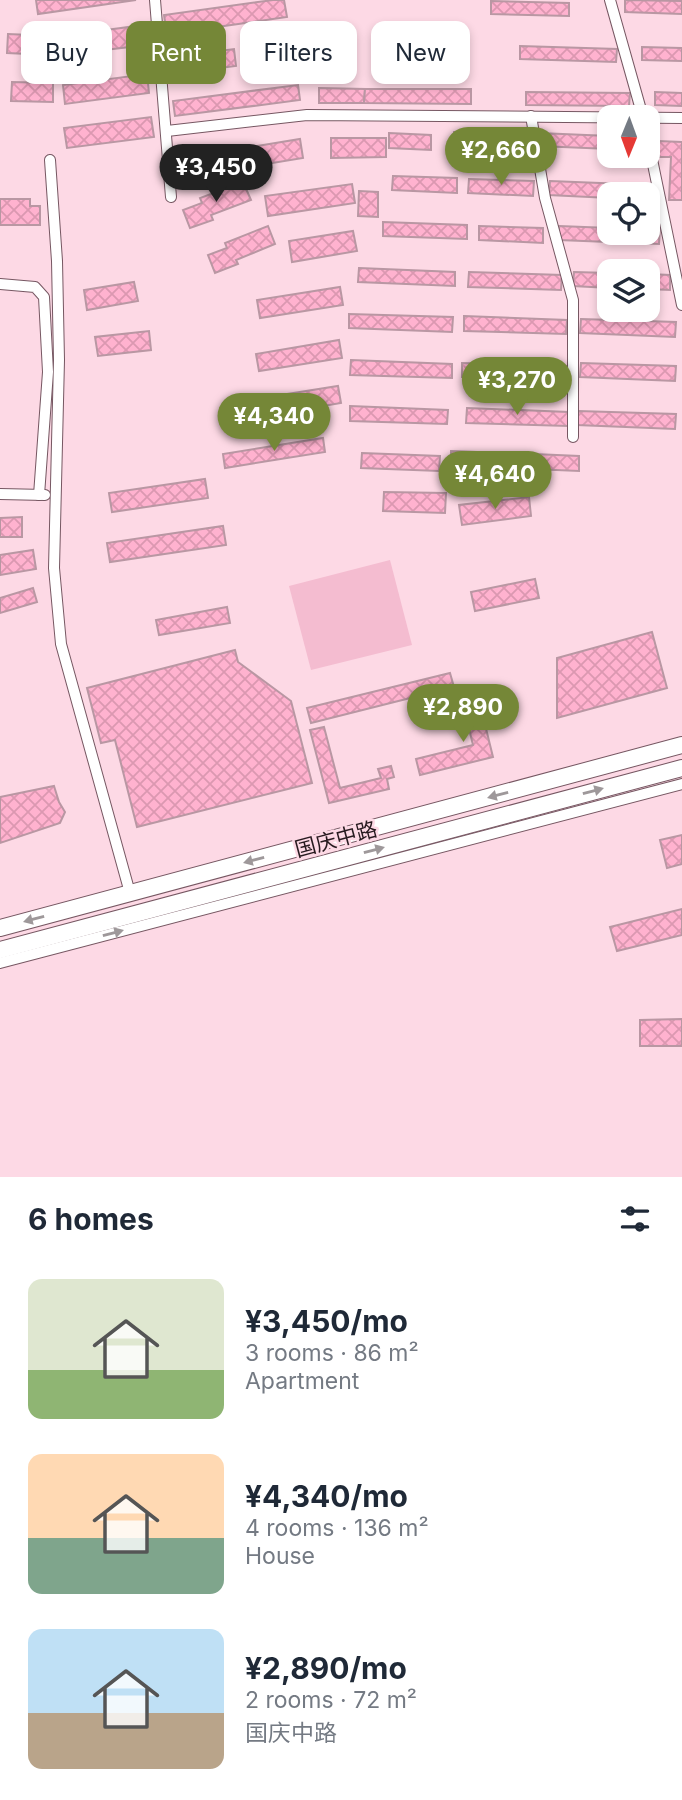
<!DOCTYPE html>
<meta charset="utf-8">
<style>
body{margin:0;font-family:Inter,"Noto Sans SC",sans-serif;background:#f6f6f7;color:#1f2937;height:100vh;display:flex;flex-direction:column;font-size:26px;white-space:nowrap}
*{box-sizing:border-box;margin:0}
p{font-size:23px;color:#747a83}
.icon{flex:none;width:38px;height:38px;fill:none;stroke:currentColor;stroke-width:2;stroke-linecap:round;stroke-linejoin:round}
.map{position:relative;height:1177px;overflow:hidden}
.details{display:flex;flex-direction:column;background:#fff;flex:1}
.details>*{flex:none}
.hud{position:absolute;left:21px;top:21px;width:640px;height:63px;display:flex;gap:14px}
.needle{width:46px;rotate:181deg}
.controls{position:absolute;left:597px;top:105px;display:grid;gap:14px}
.controls a{display:grid;place-items:center;width:63px;height:63px;border-radius:14px;background:#fff;box-shadow:0 4px 10px #0003;font-size:35px}
.price{position:absolute;translate:-50% -60px;padding:0 16px;border-radius:24px;background:#758737;color:#fff;font-size:23px;line-height:46px;filter:drop-shadow(0 2px 4px #0008)}
.price::after{content:'';position:absolute;left:50%;top:42px;width:21px;height:16px;margin-left:-10px;background:inherit;clip-path:polygon(0 0,100% 0,50% 100%)}
.price.current{background:#222;color:#fff}
ul{padding:0;list-style:none}
li{display:flex;align-items:center;gap:21px;height:175px;padding:0 28px}
li span{display:grid;place-items:center;flex:none;width:196px;height:140px;border-radius:14px;color:#555}
li>.icon{margin-inline-start:auto}
span .icon{width:84px;height:84px;fill:#fffc;stroke-width:1}
li b{font-size:30px}
h2{display:flex;justify-content:space-between;align-items:center;height:84px;padding:0 28px;font-size:30px}
.tag{padding:0 24px;border-radius:14px;background:#fff;box-shadow:0 4px 10px #0003;font-size:24px;line-height:63px}
.tag.current{background:#758737;color:#fff}
.map>svg:first-child{display:block}
.pitch{fill:#f4bcd0}
.building{fill:url(#building-cross-hatch);stroke:#b997a3;stroke-width:2}
.lines{fill:none;stroke-linecap:round;stroke-linejoin:round}
.street-casing{stroke:#765762;stroke-width:12}
.primary-casing{stroke:#765762;stroke-width:18}
.street{stroke:#fff;stroke-width:10}
.primary{stroke:#fff;stroke-width:16}
.oneway{fill:#9e989a}
.labels{text-anchor:middle;dominant-baseline:central;stroke-width:5;stroke-linejoin:round;paint-order:stroke}
.street-label{font-size:21px;fill:#271a1f;stroke:#fdd9e5}
</style>
<div class="map">
<svg width="682" height="1177" viewBox="0 0 682 1177">
<defs>
<pattern id="building-cross-hatch" width="8" height="8" patternUnits="userSpaceOnUse" patternTransform="scale(1.75)"><rect width="8" height="8" fill="#ffb2cf"/><path d="M0 0l8 8M0 8l8-8" fill="none" stroke="#db98b1"/></pattern>
</defs>
<rect width="100%" height="100%" fill="#fdd9e5"/>
<path class="pitch" d="M 390,560 L 412,645 L 311,670 L 289,586 Z"/>
<g class="building">
<path d="M 36,0 L 136,0 L 38,14 Z"/>
<path d="M 273,0 L 284,0 L 287,17 L 167,34 L 164,15 Z"/>
<path d="M 625,0 L 682,1 L 682,14 L 625,12 Z"/>
<path d="M 491,1 L 569,3 L 569,16 L 491,14 Z"/>
<path d="M 144,25 L 146,45 L 63,55 L 60,36 Z"/>
<path d="M 8,34 L 51,36 L 50,55 L 7,53 Z"/>
<path d="M 520,46 L 617,49 L 616,62 L 520,59 Z"/>
<path d="M 642,47 L 682,48 L 682,61 L 642,60 Z"/>
<path d="M 234,49 L 236,66 L 174,74 L 171,57 Z"/>
<path d="M 147,74 L 149,93 L 65,104 L 63,85 Z"/>
<path d="M 12,82 L 53,83 L 53,102 L 11,101 Z"/>
<path d="M 298,85 L 300,100 L 175,116 L 173,101 Z"/>
<path d="M 319,88 L 365,89 L 364,103 L 319,103 Z"/>
<path d="M 365,89 L 471,89 L 471,104 L 364,103 Z"/>
<path d="M 526,92 L 630,93 L 629,106 L 526,105 Z"/>
<path d="M 655,92 L 682,93 L 682,106 L 655,105 Z"/>
<path d="M 151,117 L 154,137 L 67,148 L 64,128 Z"/>
<path d="M 454,132 L 523,134 L 523,149 L 454,146 Z"/>
<path d="M 389,133 L 431,135 L 431,150 L 389,148 Z"/>
<path d="M 539,133 L 609,136 L 609,149 L 539,146 Z"/>
<path d="M 331,138 L 386,138 L 386,157 L 331,158 Z"/>
<path d="M 300,139 L 303,158 L 241,168 L 238,149 Z"/>
<path d="M 658,141 L 682,142 L 682,200 L 669,200 L 671,157 L 658,157 Z"/>
<path d="M 393,176 L 457,178 L 457,193 L 392,190 Z"/>
<path d="M 469,179 L 534,181 L 533,196 L 468,193 Z"/>
<path d="M 550,181 L 650,185 L 649,199 L 648,194 L 609,194 L 609,198 L 549,195 Z"/>
<path d="M 243,182 L 251,200 L 211,215 L 213,220 L 190,228 L 183,210 L 202,203 L 200,198 Z"/>
<path d="M 352,184 L 355,203 L 268,216 L 265,196 Z"/>
<path d="M 359,191 L 378,192 L 378,217 L 358,216 Z"/>
<path d="M 0,199 L 30,199 L 30,206 L 40,206 L 40,225 L 0,225 Z"/>
<path d="M 383,222 L 467,225 L 467,239 L 383,236 Z"/>
<path d="M 268,226 L 275,244 L 236,260 L 238,264 L 215,273 L 208,255 L 227,248 L 225,243 Z"/>
<path d="M 479,226 L 543,228 L 543,243 L 479,240 Z"/>
<path d="M 559,226 L 609,228 L 609,233 L 648,233 L 648,229 L 660,229 L 659,244 L 559,240 Z"/>
<path d="M 353,231 L 357,251 L 292,262 L 289,241 Z"/>
<path d="M 359,268 L 455,272 L 455,286 L 358,282 Z"/>
<path d="M 469,272 L 562,275 L 561,290 L 468,287 Z"/>
<path d="M 574,272 L 609,273 L 609,288 L 573,286 Z"/>
<path d="M 648,274 L 670,275 L 670,290 L 648,289 Z"/>
<path d="M 134,282 L 138,301 L 87,310 L 84,290 Z"/>
<path d="M 340,287 L 343,305 L 260,318 L 257,300 Z"/>
<path d="M 349,314 L 453,317 L 452,332 L 349,328 Z"/>
<path d="M 464,316 L 567,320 L 566,334 L 464,331 Z"/>
<path d="M 581,319 L 676,322 L 675,337 L 580,333 Z"/>
<path d="M 149,331 L 151,350 L 98,356 L 95,337 Z"/>
<path d="M 339,340 L 342,358 L 259,371 L 256,354 Z"/>
<path d="M 351,360 L 452,364 L 452,378 L 350,375 Z"/>
<path d="M 462,363 L 568,366 L 567,381 L 462,377 Z"/>
<path d="M 581,363 L 676,366 L 675,381 L 580,377 Z"/>
<path d="M 338,386 L 341,403 L 258,417 L 255,399 Z"/>
<path d="M 350,406 L 448,410 L 447,424 L 350,421 Z"/>
<path d="M 467,408 L 568,412 L 568,426 L 466,423 Z"/>
<path d="M 578,411 L 676,414 L 675,429 L 577,425 Z"/>
<path d="M 323,438 L 325,452 L 225,468 L 223,454 Z"/>
<path d="M 451,451 L 531,454 L 530,468 L 451,465 Z"/>
<path d="M 362,453 L 440,456 L 439,471 L 361,468 Z"/>
<path d="M 534,454 L 579,456 L 579,471 L 533,469 Z"/>
<path d="M 205,479 L 208,498 L 112,512 L 109,493 Z"/>
<path d="M 384,492 L 446,493 L 445,513 L 383,511 Z"/>
<path d="M 529,497 L 531,516 L 462,525 L 459,505 Z"/>
<path d="M 22,517 L 22,537 L 0,537 L 0,518 Z"/>
<path d="M 223,526 L 226,545 L 110,562 L 107,543 Z"/>
<path d="M 33,550 L 36,569 L 0,575 L 0,555 Z"/>
<path d="M 535,579 L 539,598 L 475,611 L 471,592 Z"/>
<path d="M 33,588 L 37,602 L 0,613 L 0,598 Z"/>
<path d="M 227,607 L 230,623 L 159,635 L 156,620 Z"/>
<path d="M 652,632 L 667,688 L 557,718 L 557,658 Z"/>
<path d="M 235,650 L 238,662 L 291,701 L 312,783 L 137,827 L 115,740 L 101,743 L 87,688 Z"/>
<path d="M 450,673 L 454,687 L 311,723 L 307,708 Z"/>
<path d="M 478,696 L 493,757 L 420,775 L 416,759 L 473,745 L 462,700 Z"/>
<path d="M 324,727 L 340,788 L 381,778 L 378,769 L 391,766 L 394,777 L 387,779 L 389,789 L 329,803 L 310,730 Z"/>
<path d="M 54,786 L 59,802 L 65,812 L 60,823 L 0,843 L 0,797 Z"/>
<path d="M 682,835 L 682,864 L 667,868 L 660,840 Z"/>
<path d="M 682,909 L 682,935 L 617,951 L 610,927 Z"/>
<path d="M 682,1019 L 682,1046 L 640,1046 L 640,1020 Z"/>
</g>
<g class="lines">
<g class="street-casing">
<g id="street">
<path d="M 155,0 L 171,197"/>
<path d="M 610,0 L 643,117"/>
<path d="M 531,116 L 545,198 L 573,300 L 573,437"/>
<path d="M 167,131 L 307,115 L 682,118"/>
<path d="M 648,140 L 682,305"/>
<path d="M 50,160 L 57,261 L 59,360 L 54,568 L 61,644 L 130,893"/>
<path d="M 0,284 L 35,287 L 44,297 L 48,372 L 39,495"/>
<path d="M 0,494 L 45,495"/>
<path d="M 0,963 L 682,784"/>
</g>
</g>
<g class="primary-casing">
<g id="primary">
<path d="M 0,928 L 682,745"/>
<path d="M 0,950 L 682,768"/>
</g>
</g>
<use href="#street" class="street"/>
<use href="#primary" class="primary"/>
</g>
<defs><path id="oneway-solid" d="M-6-.8H1V-3.2L6.5 0L1 3.2V.8H-6Z" transform="scale(1.75)"/></defs>
<g class="oneway">
<use href="#oneway-solid" transform="translate(593 791) rotate(-15)"/>
<use href="#oneway-solid" transform="translate(498 795) rotate(165)"/>
<use href="#oneway-solid" transform="translate(374 850) rotate(-15)"/>
<use href="#oneway-solid" transform="translate(254 860) rotate(165)"/>
<use href="#oneway-solid" transform="translate(34 919) rotate(165)"/>
<use href="#oneway-solid" transform="translate(113 933) rotate(-15)"/>
</g>
<g class="labels">
<g class="street-label">
<text transform="translate(336 839) rotate(-15)">国庆中路</text>
</g>
</g>
</svg>
<div class="controls">
<a><svg class="needle" viewBox="-14 -14 28 28"><path d="M0-13l5 13h-10z" fill="#e53935"/><path d="M0 13l5-13h-10z" fill="#747a83"/></svg></a>
<a><svg class="icon" aria-label="locate" viewBox="0 0 24 24"><circle cx="12" cy="12" r="6"/><path d="M12 2v4M12 18v4M2 12h4M18 12h4"/></svg></a>
<a><svg class="icon" aria-label="layers" viewBox="0 0 24 24"><path d="M12 4l9 5-9 5-9-5zM3 14l9 5 9-5"/></svg></a>
</div>
<b class="price" style="left:501px;top:187px">¥2,660</b>
<b class="price current" style="left:216px;top:204px">¥3,450</b>
<b class="price" style="left:517px;top:417px">¥3,270</b>
<b class="price" style="left:274px;top:453px">¥4,340</b>
<b class="price" style="left:495px;top:511px">¥4,640</b>
<b class="price" style="left:463px;top:744px">¥2,890</b>
<div class="hud">
<a class="tag">Buy</a>
<a class="tag current">Rent</a>
<a class="tag">Filters</a>
<a class="tag">New</a>
</div>
</div>
<section class="details">
<h2>6 homes<svg class="icon" aria-label="filters" viewBox="0 0 24 24"><path d="M4 7h16M4 17h16"/><circle cx="9" cy="7" r="2"/><circle cx="15" cy="17" r="2"/></svg></h2>
<ul>
<li><span style="background:linear-gradient(#dfe7d0 65%,#8fb573 0)"><svg class="icon" aria-label="home" viewBox="0 0 24 24"><path d="M3 11l9-7 9 7M6 9v11h12V9"/></svg></span><div><b>¥3,450/mo</b><p>3 rooms · 86 m²</p><p>Apartment</p></div></li>
<li><span style="background:linear-gradient(#ffd9b3 60%,#7fa58c 0)"><svg class="icon" aria-label="home" viewBox="0 0 24 24"><path d="M3 11l9-7 9 7M6 9v11h12V9"/></svg></span><div><b>¥4,340/mo</b><p>4 rooms · 136 m²</p><p>House</p></div></li>
<li><span style="background:linear-gradient(#bfe0f5 60%,#b9a48a 0)"><svg class="icon" aria-label="home" viewBox="0 0 24 24"><path d="M3 11l9-7 9 7M6 9v11h12V9"/></svg></span><div><b>¥2,890/mo</b><p>2 rooms · 72 m²</p><p>国庆中路</p></div></li>
</ul>
</section>
